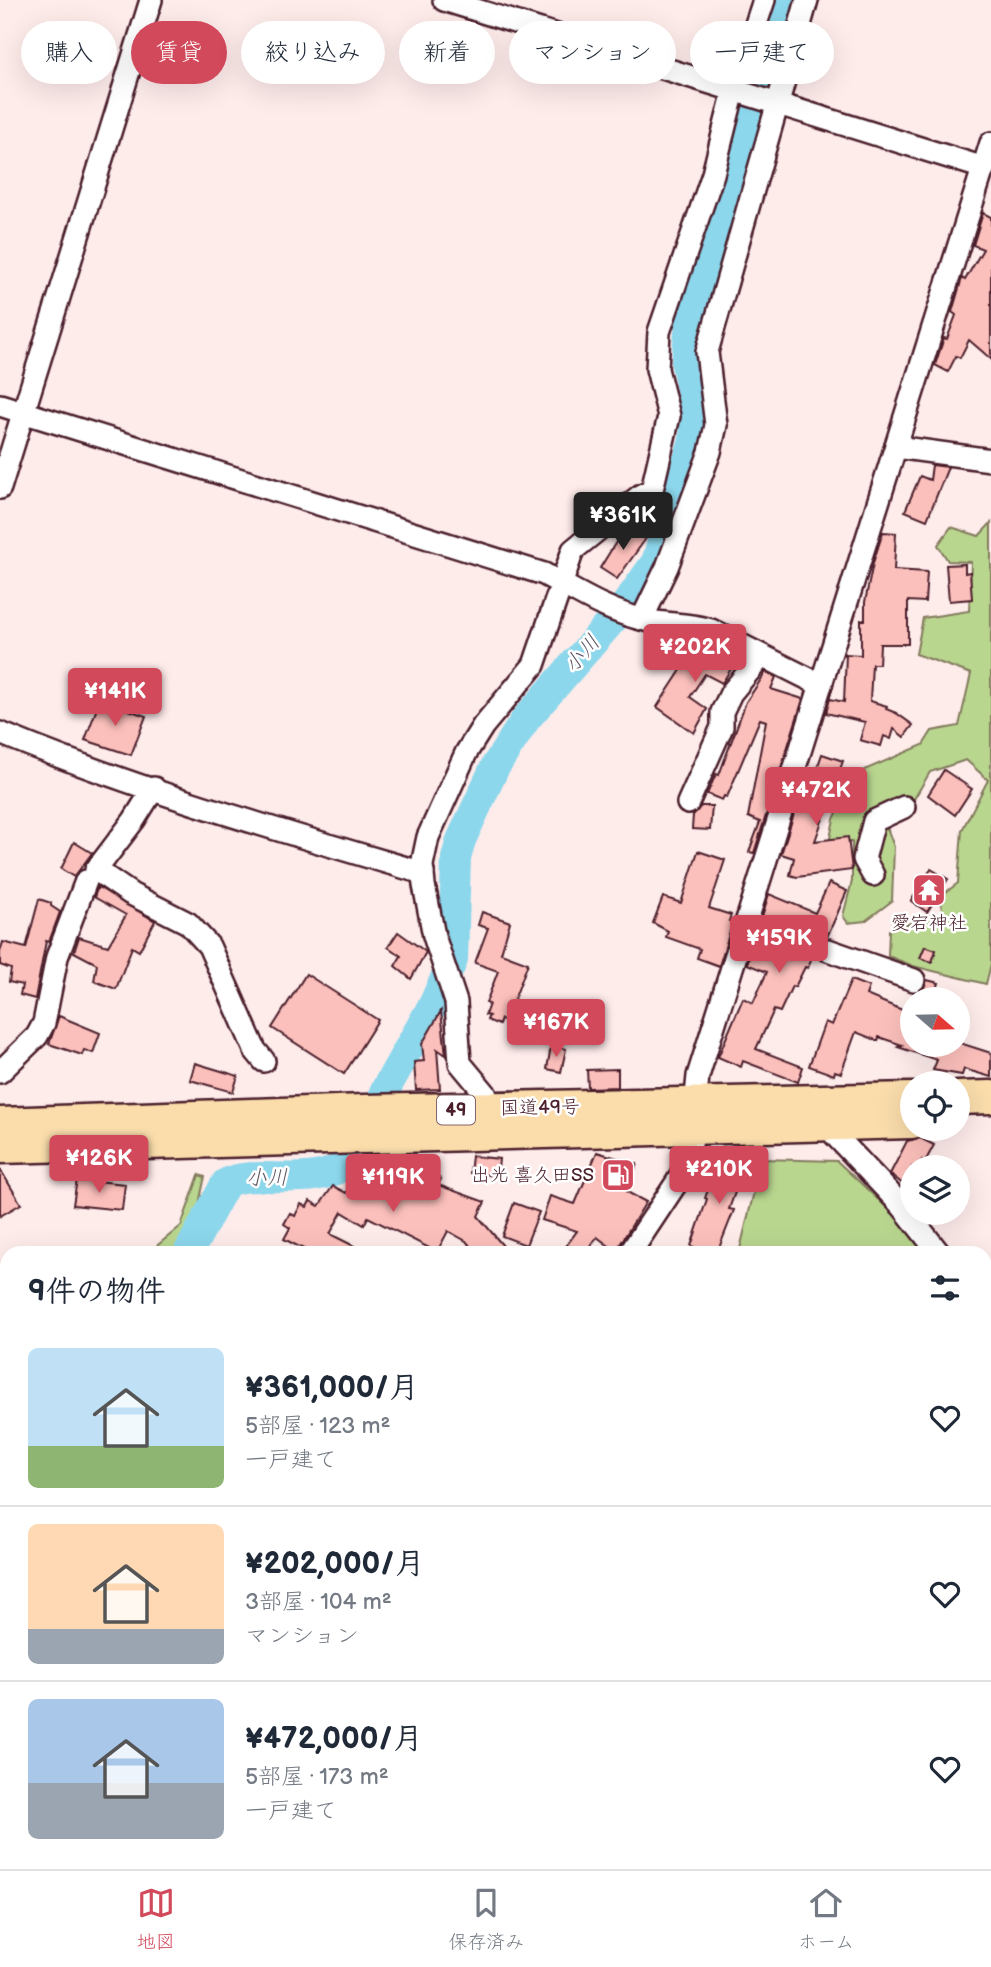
<!DOCTYPE html>
<html lang="ja">
<meta charset="utf-8">
<style>
body{margin:0;font-family:"Balsamiq Sans","Klee One",sans-serif;background:#f2f2f3;color:#1f2937;height:100vh;display:flex;flex-direction:column;font-size:26px;white-space:nowrap}
*{box-sizing:border-box;margin:0}
p{font-size:23px;color:#747a83}
.icon{flex:none;width:38px;height:38px;fill:none;stroke:currentColor;stroke-width:2;stroke-linecap:round;stroke-linejoin:round}
.map{position:relative;flex:1;overflow:hidden}
.details{position:absolute;left:0px;top:1246px;width:992px;height:623px;display:flex;flex-direction:column;background:#fff;border-radius:21px 21px 0 0;box-shadow:0 7px 28px #0002}
.details>*{flex:none}
.guide{position:absolute;left:21px;top:21px;width:950px;height:63px;display:flex;gap:14px}
.needle{width:46px;rotate:110deg}
.fabs{position:absolute;left:900px;top:987px;display:grid;gap:14px}
.fabs a{display:grid;place-items:center;width:70px;height:70px;border-radius:50%;background:#fff;box-shadow:0 7px 28px #0002;font-size:35px}
.price{position:absolute;translate:-50% -60px;padding:0 16px;border-radius:7px;background:#d1495b;color:#fff;font-size:23px;line-height:46px;filter:drop-shadow(0 2px 4px #0008)}
.price::after{content:'';position:absolute;left:50%;top:42px;width:21px;height:16px;margin-left:-10px;background:inherit;clip-path:polygon(0 0,100% 0,50% 100%)}
.price.active{background:#222;color:#fff}
ul{padding:0;list-style:none}
li{display:flex;align-items:center;gap:21px;height:175px;padding:0 28px}
li+li{border-top:2px solid #e0e1e3}
li span{display:grid;place-items:center;flex:none;width:196px;height:140px;border-radius:10px;color:#555}
li>.icon{margin-inline-start:auto}
span .icon{width:84px;height:84px;fill:#fffc;stroke-width:1}
li b{font-size:30px}
h2{display:flex;justify-content:space-between;align-items:center;height:84px;padding:0 28px;font-size:30px}
.pill{padding:0 24px;border-radius:32px;background:#fff;box-shadow:0 7px 28px #0002;font-size:24px;line-height:63px}
.pill.active{background:#d1495b;color:#fff}
.dock{display:flex;justify-content:space-around;align-items:center;height:98px;border-top:2px solid #e0e1e3;background:#fff;font-size:19px;color:#747a83}
.dock a{display:grid;justify-items:center;gap:4px}
.dock .active{color:#d1495b}
.map>svg:first-child{display:block}
.green{fill:#b9d68f;stroke:#827a5d;stroke-width:2}
.lines{fill:none;stroke-linecap:round;stroke-linejoin:round}
.river{stroke:#8cd7ec;stroke-width:30}
.building{fill:#fcc0bc;stroke:#4a1f2b;stroke-width:2}
.minor-casing{stroke:#4a1f2b;stroke-width:26}
.highway-casing{stroke:#4a1f2b;stroke-width:37}
.minor{stroke:#fff;stroke-width:21}
.highway{stroke:#faddab;stroke-width:32}
.labels{text-anchor:middle;dominant-baseline:central;stroke-width:5;stroke-linejoin:round;paint-order:stroke}
.shield{fill:#fff;stroke:#80626b;stroke-width:2}
.shield-label{font-size:18px;font-weight:bold;fill:#4a1f2b}
.poi-label{font-size:19px;fill:#4a1f2b;stroke:#fff}
.street-label{font-size:19px;fill:#4a1f2b;stroke:#fff}
.water-label{font-size:21px;font-style:italic;fill:#5e5665;stroke:#fff}
</style>
<div class="map">
<svg width="991" height="1869" viewBox="0 0 991 1869">
<rect width="100%" height="100%" fill="#feeceb"/>
<filter id="ink" filterUnits="userSpaceOnUse"><feTurbulence type="fractalNoise" baseFrequency=".0143" numOctaves="2"/><feDisplacementMap in="SourceGraphic" scale="14" xChannelSelector="R" yChannelSelector="G"/><feConvolveMatrix kernelMatrix="1 2 1 2 8 2 1 2 1" color-interpolation-filters="sRGB"/></filter>
<g filter="url(#ink)">
<g class="green">
<path d="M 991,523 L 991,964 L 986,984 L 913,966 L 888,956 L 889,930 L 942,913 L 941,896 L 958,883 L 962,830 L 988,780 L 966,760 L 930,772 L 910,806 L 885,822 L 894,847 L 892,901 L 865,921 L 848,923 L 843,916 L 852,881 L 852,842 L 829,843 L 834,819 L 855,774 L 923,745 L 932,731 L 959,726 L 971,674 L 916,654 L 923,618 L 969,611 L 971,562 L 948,561 L 938,545 L 951,527 L 979,536 Z"/>
<path d="M 762,1159 L 837,1161 L 900,1220 L 926,1253 L 739,1253 Z"/>
<path d="M 199,1175 L 205,1177 C 198,1203 197,1231 182,1253 L 148,1253 L 181,1226 Z"/>
<path d="M 985,1306 L 991,1310 L 991,1492 L 985,1500 Z"/>
<path d="M 433,1862 L 495,1862 L 506,1869 L 442,1869 Z"/>
</g>
<g class="lines">
<g class="river">
<path d="M 384,1092 L 434,1003 L 453,960 L 456,858 L 461,840 L 495,767 L 526,719 L 627,603 L 656,562 L 694,440 L 696,413 L 686,364 L 691,313 L 789,0"/>
<path d="M 188,1253 L 226,1183 C 253,1168 311,1189 345,1165"/>
<path d="M 0,1492 L 7,1488"/>
</g>
</g>
<g class="building">
<path d="M 983,213 L 991,217 L 991,359 L 969,340 L 960,358 L 956,356 L 948,372 L 935,365 L 944,338 L 947,339 L 956,315 L 952,312 L 962,278 L 965,280 L 983,249 L 973,245 Z"/>
<path d="M 932,465 L 948,467 L 927,520 L 905,511 L 920,476 L 930,480 Z"/>
<path d="M 633,524 L 647,537 L 617,579 L 600,568 L 616,542 Z"/>
<path d="M 883,532 L 896,533 L 894,570 L 927,572 L 925,602 L 908,601 L 908,644 L 880,644 L 879,664 L 872,664 L 870,701 L 887,706 L 886,709 L 896,713 L 913,725 L 904,737 L 894,729 L 891,739 L 884,736 L 881,746 L 860,740 L 865,722 L 826,713 L 830,699 L 844,702 L 846,654 L 861,655 L 861,620 L 865,620 L 865,602 L 873,563 Z"/>
<path d="M 965,564 L 965,573 L 970,572 L 972,599 L 949,601 L 946,565 Z"/>
<path d="M 700,641 L 738,658 L 722,683 L 705,674 L 690,697 L 707,709 L 694,733 L 657,707 Z"/>
<path d="M 766,672 L 776,677 L 771,689 L 803,699 L 754,853 L 749,852 L 760,822 L 748,817 L 766,721 L 760,719 L 727,797 L 724,796 L 722,800 L 707,794 L 716,774 L 719,775 L 746,702 Z"/>
<path d="M 100,700 L 146,716 L 131,755 L 85,740 Z"/>
<path d="M 822,754 L 843,761 L 815,841 L 848,837 L 852,870 L 797,877 L 790,875 L 794,858 L 781,854 L 804,783 L 811,786 Z"/>
<path d="M 944,770 L 972,789 L 955,815 L 928,795 Z"/>
<path d="M 701,806 L 712,806 L 710,830 L 692,829 L 693,815 Z"/>
<path d="M 74,842 L 92,853 L 74,877 L 61,869 Z"/>
<path d="M 698,851 L 725,860 L 709,908 L 731,915 L 729,921 L 733,922 L 719,966 L 697,958 L 700,949 L 666,937 L 668,931 L 653,923 L 663,897 L 681,903 Z"/>
<path d="M 931,869 L 948,879 L 927,912 L 911,901 Z"/>
<path d="M 829,883 L 847,891 L 835,919 L 827,937 L 816,945 L 808,968 L 805,967 L 795,987 L 792,986 L 780,1012 L 774,1010 L 756,1049 L 803,1067 L 798,1082 L 743,1061 L 741,1067 L 718,1057 L 743,998 L 753,1003 L 767,972 L 747,964 L 769,894 L 815,913 Z"/>
<path d="M 98,887 L 155,921 L 139,951 L 132,947 L 116,989 L 94,981 L 97,964 L 74,952 L 79,937 L 108,946 L 126,915 L 94,897 Z"/>
<path d="M 39,899 L 51,903 L 51,906 L 60,912 L 49,942 L 46,941 L 35,999 L 20,995 L 22,985 L 9,982 L 11,969 L 0,965 L 0,952 L 3,942 L 26,948 Z"/>
<path d="M 482,912 L 510,922 L 501,953 L 528,963 L 506,1021 L 501,1019 L 499,1025 L 487,1020 L 489,1016 L 485,1015 L 489,1004 L 486,1003 L 498,971 L 475,963 L 488,928 L 478,925 Z"/>
<path d="M 398,932 L 426,952 L 411,979 L 395,966 L 401,956 L 388,947 Z"/>
<path d="M 925,946 L 936,950 L 932,962 L 920,958 Z"/>
<path d="M 306,974 L 378,1020 L 344,1074 L 272,1028 Z"/>
<path d="M 851,980 L 869,987 L 866,995 L 912,1014 L 912,1045 L 957,1045 L 957,1042 L 991,1053 L 991,1077 L 964,1069 L 962,1075 L 933,1070 L 937,1060 L 898,1047 L 902,1045 L 879,1037 L 878,1041 L 856,1032 L 841,1073 L 835,1071 L 834,1075 L 809,1066 L 825,1022 L 832,1025 Z"/>
<path d="M 927,980 L 939,983 L 934,999 L 919,999 Z"/>
<path d="M 441,1011 L 446,1055 L 437,1049 L 440,1089 L 416,1090 L 414,1062 L 424,1061 L 422,1044 Z"/>
<path d="M 59,1016 L 100,1033 L 93,1053 L 84,1050 L 82,1055 L 49,1044 Z"/>
<path d="M 551,1046 L 566,1049 L 561,1072 L 547,1069 Z"/>
<path d="M 195,1063 L 238,1076 L 233,1092 L 190,1080 Z"/>
<path d="M 618,1069 L 618,1087 L 588,1088 L 587,1070 Z"/>
<path d="M 920,1138 L 934,1145 L 925,1162 L 922,1160 L 919,1167 L 912,1167 L 908,1188 L 890,1174 L 907,1141 Z"/>
<path d="M 597,1152 L 637,1164 L 627,1192 L 646,1202 L 616,1251 L 597,1237 L 586,1253 L 561,1253 L 577,1231 L 542,1220 L 550,1196 L 575,1204 Z"/>
<path d="M 729,1152 L 747,1159 L 729,1209 L 734,1210 L 717,1253 L 695,1253 L 696,1248 L 691,1246 L 707,1199 L 705,1198 L 717,1166 L 722,1168 Z"/>
<path d="M 472,1156 L 499,1159 L 497,1176 L 470,1173 Z"/>
<path d="M 363,1160 L 412,1185 L 420,1169 L 441,1179 L 438,1185 L 485,1202 L 478,1216 L 509,1253 L 476,1253 L 466,1241 L 448,1231 L 437,1252 L 368,1217 L 364,1225 L 342,1212 L 330,1234 L 368,1253 L 311,1253 L 284,1239 L 290,1228 L 284,1224 L 290,1213 L 295,1216 L 301,1204 L 307,1207 L 310,1201 L 319,1206 L 333,1186 L 346,1193 Z"/>
<path d="M 0,1169 L 21,1204 L 0,1216 Z"/>
<path d="M 77,1179 L 125,1184 L 122,1210 L 73,1205 Z"/>
<path d="M 514,1203 L 539,1212 L 526,1245 L 502,1236 Z"/>
</g>
<g class="lines">
<g class="minor-casing">
<g id="minor">
<path d="M 444,0 L 984,168"/>
<path d="M 0,405 L 544,574 C 577,592 608,612 645,620 C 667,625 689,623 711,630 L 821,685"/>
<path d="M 896,447 L 991,460"/>
<path d="M 0,488 L 151,0"/>
<path d="M 642,619 L 667,567 L 710,452 L 716,425 L 707,352 L 807,0"/>
<path d="M 0,733 C 137,790 281,831 423,873"/>
<path d="M 154,788 L 134,820 L 96,870 L 131,894 L 188,923 L 209,946 L 255,1050 L 264,1061"/>
<path d="M 688,803 L 722,727 L 722,712 L 731,693 L 761,657"/>
<path d="M 873,875 L 864,859 L 874,821 L 904,807"/>
<path d="M 828,950 L 914,980"/>
<path d="M 0,1072 L 37,1036 L 44,1023 L 57,957 L 86,881"/>
<path d="M 492,1109 L 485,1093 L 460,1063 L 456,1002 L 434,936 L 424,885 L 422,865 L 428,837 L 466,753 L 483,726 L 534,665 L 573,550 L 641,495 L 652,490 L 669,416 L 657,369 L 659,332 L 713,174 L 734,90 L 764,0"/>
<path d="M 831,1125 L 835,1135 L 902,1206 L 939,1253"/>
<path d="M 630,1253 L 679,1179 L 690,1155 L 698,1076 L 991,143"/>
<path d="M 985,1292 L 991,1295"/>
<path d="M 2,1347 L 7,1336"/>
<path d="M 985,1361 L 991,1354"/>
<path d="M 0,1504 L 7,1509"/>
<path d="M 985,1742 L 991,1745"/>
<path d="M 985,1766 L 991,1764"/>
<path d="M 985,1802 L 991,1799"/>
<path d="M 0,1831 L 7,1809"/>
<path d="M 35,1862 L 47,1869"/>
<path d="M 372,1862 L 383,1869"/>
<path d="M 512,1862 L 522,1869"/>
<path d="M 634,1862 L 642,1869"/>
<path d="M 243,1869 L 248,1862"/>
<path d="M 712,1869 L 716,1862"/>
<path d="M 871,1869 L 883,1862"/>
</g>
</g>
<g class="highway-casing">
<g id="highway">
<path d="M 957,1098 L 991,1097"/>
<path d="M 0,1124 L 364,1111 L 912,1099"/>
<path d="M 0,1147 L 912,1122"/>
</g>
</g>
<use href="#minor" class="minor"/>
<use href="#highway" class="highway"/>
</g>
</g>
<defs>
<g id="temple-square" transform="scale(1.75)"><rect x="-9" y="-9" width="18" height="18" rx="4" fill="#d1495b" stroke="#fff"/><path d="M0-6L5-2H3V0L6.5 2.5H4V6H1.5V3h-3V6H-4V2.5H-6.5L-3 0V-2H-5Z" fill="#fff"/></g>
<g id="fuel-square" transform="scale(1.75)"><rect x="-9" y="-9" width="18" height="18" rx="4" fill="#d1495b" stroke="#fff"/><path d="M-5.5-6h7V0h2V4h1.3V-2.5L3-4.5l.8-.8L6-3V5H2.5V1h-1V6h-7ZM-4.2-4.7v3.2H.2V-4.7Z" fill="#fff"/></g>
</defs>
<g fill-rule="evenodd">
<use href="#temple-square" x="929" y="890"/>
<use href="#fuel-square" x="618" y="1175"/>
</g>
<g class="labels">
<rect class="shield" x="437" y="1095.5" width="38" height="29" rx="5"/>
<g class="shield-label">
<text x="456" y="1110">49</text>
</g>
<g class="poi-label">
<text x="929" y="923">愛宕神社</text>
<text x="594" y="1175" text-anchor="end">出光 喜久田SS</text>
</g>
<g class="street-label">
<text transform="translate(540 1108) rotate(-1)">国道49号</text>
</g>
<g class="water-label">
<text transform="translate(582 654) rotate(-49)">小川</text>
<text transform="translate(267 1178) rotate(-1)">小川</text>
</g>
</g>
</svg>
<div class="fabs">
<a><svg class="needle" viewBox="-14 -14 28 28"><path d="M0-13l5 13h-10z" fill="#e53935"/><path d="M0 13l5-13h-10z" fill="#747a83"/></svg></a>
<a><svg class="icon" aria-label="locate" viewBox="0 0 24 24"><circle cx="12" cy="12" r="6"/><path d="M12 2v4M12 18v4M2 12h4M18 12h4"/></svg></a>
<a><svg class="icon" aria-label="layers" viewBox="0 0 24 24"><path d="M12 4l9 5-9 5-9-5zM3 14l9 5 9-5"/></svg></a>
</div>
<b class="price active" style="left:623px;top:552px">¥361K</b>
<b class="price" style="left:695px;top:684px">¥202K</b>
<b class="price" style="left:115px;top:728px">¥141K</b>
<b class="price" style="left:816px;top:827px">¥472K</b>
<b class="price" style="left:779px;top:975px">¥159K</b>
<b class="price" style="left:556px;top:1059px">¥167K</b>
<b class="price" style="left:99px;top:1195px">¥126K</b>
<b class="price" style="left:719px;top:1206px">¥210K</b>
<b class="price" style="left:393px;top:1214px">¥119K</b>
<div class="guide">
<a class="pill">購入</a>
<a class="pill active">賃貸</a>
<a class="pill">絞り込み</a>
<a class="pill">新着</a>
<a class="pill">マンション</a>
<a class="pill">一戸建て</a>
</div>
<section class="details">
<h2>9件の物件<svg class="icon" aria-label="filters" viewBox="0 0 24 24"><path d="M4 7h16M4 17h16"/><circle cx="9" cy="7" r="2"/><circle cx="15" cy="17" r="2"/></svg></h2>
<ul>
<li><span style="background:linear-gradient(#bfe0f5 70%,#8fb573 0)"><svg class="icon" aria-label="home" viewBox="0 0 24 24"><path d="M3 11l9-7 9 7M6 9v11h12V9"/></svg></span><div><b>¥361,000/月</b><p>5部屋 · 123 m²</p><p>一戸建て</p></div><svg class="icon" aria-label="heart" viewBox="0 0 24 24"><path d="M12 20l-8-8c-3-5 5-10 8-4 3-6 11-1 8 4z"/></svg></li>
<li><span style="background:linear-gradient(#ffd9b3 75%,#9aa5b1 0)"><svg class="icon" aria-label="home" viewBox="0 0 24 24"><path d="M3 11l9-7 9 7M6 9v11h12V9"/></svg></span><div><b>¥202,000/月</b><p>3部屋 · 104 m²</p><p>マンション</p></div><svg class="icon" aria-label="heart" viewBox="0 0 24 24"><path d="M12 20l-8-8c-3-5 5-10 8-4 3-6 11-1 8 4z"/></svg></li>
<li><span style="background:linear-gradient(#a9c7e8 60%,#9aa5b1 0)"><svg class="icon" aria-label="home" viewBox="0 0 24 24"><path d="M3 11l9-7 9 7M6 9v11h12V9"/></svg></span><div><b>¥472,000/月</b><p>5部屋 · 173 m²</p><p>一戸建て</p></div><svg class="icon" aria-label="heart" viewBox="0 0 24 24"><path d="M12 20l-8-8c-3-5 5-10 8-4 3-6 11-1 8 4z"/></svg></li>
</ul>
</section>
</div>
<nav class="dock">
<a class="active"><svg class="icon" aria-label="map" viewBox="0 0 24 24"><path d="M3 6l6-2 6 2 6-2v14l-6 2-6-2-6 2zM9 4v14M15 6v14"/></svg>地図</a>
<a><svg class="icon" aria-label="saved" viewBox="0 0 24 24"><path d="M7 4h10v16l-5-4-5 4z"/></svg>保存済み</a>
<a><svg class="icon" aria-label="home" viewBox="0 0 24 24"><path d="M3 11l9-7 9 7M6 9v11h12V9"/></svg>ホーム</a>
</nav>
